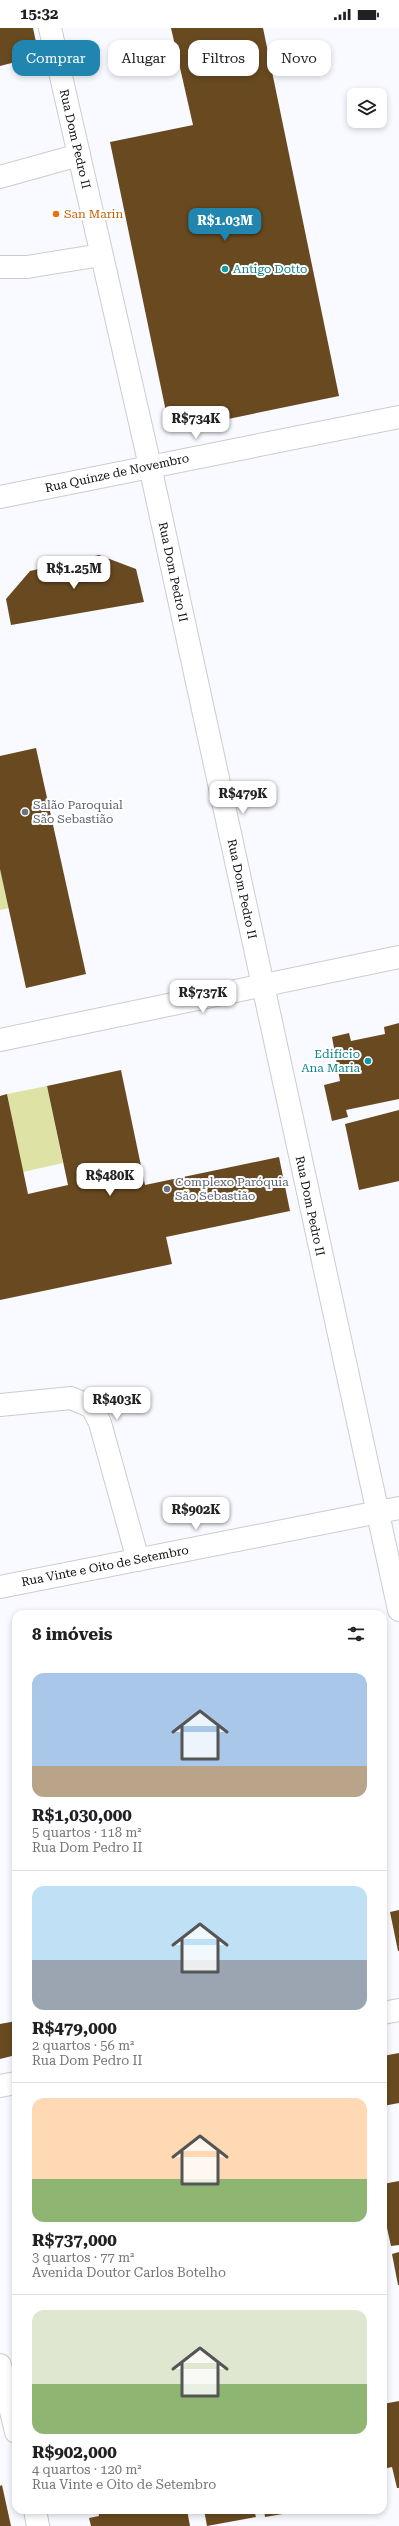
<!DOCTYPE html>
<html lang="pt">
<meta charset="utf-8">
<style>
body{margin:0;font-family:"Roboto Serif",serif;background:#f2f2f2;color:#202124;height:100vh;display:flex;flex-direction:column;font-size:15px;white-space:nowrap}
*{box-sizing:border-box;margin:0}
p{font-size:13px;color:#757577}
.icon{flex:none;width:22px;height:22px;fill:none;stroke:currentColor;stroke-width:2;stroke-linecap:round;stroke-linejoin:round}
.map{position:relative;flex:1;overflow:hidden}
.panel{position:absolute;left:12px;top:1582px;width:375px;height:904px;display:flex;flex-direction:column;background:#fff;border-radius:12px;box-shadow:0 2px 6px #0003}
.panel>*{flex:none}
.guide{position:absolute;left:12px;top:12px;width:375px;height:36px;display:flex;gap:8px}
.controls{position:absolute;left:347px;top:60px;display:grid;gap:8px}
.controls a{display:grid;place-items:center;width:40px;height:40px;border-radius:8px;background:#fff;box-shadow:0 2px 6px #0003;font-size:20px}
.price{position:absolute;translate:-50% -34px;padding:0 9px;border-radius:8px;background:#fff;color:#222;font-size:13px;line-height:26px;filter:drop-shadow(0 1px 2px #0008)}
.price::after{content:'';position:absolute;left:50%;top:24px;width:12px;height:9px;margin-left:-6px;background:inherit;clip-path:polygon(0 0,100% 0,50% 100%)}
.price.selected{background:#2086b0;color:#fff}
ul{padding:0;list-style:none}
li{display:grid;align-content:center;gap:8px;height:212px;padding:0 20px}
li+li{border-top:1px solid #e0e0e0}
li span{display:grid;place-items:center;height:124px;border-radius:12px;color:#555}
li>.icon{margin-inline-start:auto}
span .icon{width:72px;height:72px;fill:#fffc;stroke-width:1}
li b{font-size:17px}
h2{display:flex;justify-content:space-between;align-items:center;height:48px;padding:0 20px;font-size:17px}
.tag{padding:0 14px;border-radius:12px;background:#fff;box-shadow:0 2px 6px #0003;font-size:14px;line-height:36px}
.tag.selected{background:#2086b0;color:#fff}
.status{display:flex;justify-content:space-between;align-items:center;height:28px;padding:0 20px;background:#fff;direction:ltr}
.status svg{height:11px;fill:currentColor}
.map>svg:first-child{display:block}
.green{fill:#dee3a5}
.building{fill:#694a20}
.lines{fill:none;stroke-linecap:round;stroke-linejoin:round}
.minor-casing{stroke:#cbccd2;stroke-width:24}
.major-casing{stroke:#cbccd2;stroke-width:24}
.minor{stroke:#fff;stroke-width:22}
.major{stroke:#fff;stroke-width:22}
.food-dot{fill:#e8710a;stroke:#fff;stroke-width:1.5}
.culture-dot{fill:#0f9aa8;stroke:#fff;stroke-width:1.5}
.worship-dot{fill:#6b7280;stroke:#fff;stroke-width:1.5}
.labels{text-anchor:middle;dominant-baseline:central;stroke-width:4;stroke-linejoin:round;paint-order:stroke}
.street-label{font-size:12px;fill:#0c0d0f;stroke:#fff}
.food-label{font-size:12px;fill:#c56008;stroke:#fff;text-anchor:start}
.culture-label{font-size:12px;fill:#0d838f;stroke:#fff;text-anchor:start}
.worship-label{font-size:12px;fill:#5b616d;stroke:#fff;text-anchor:start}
</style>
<div class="status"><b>15:32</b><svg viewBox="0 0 49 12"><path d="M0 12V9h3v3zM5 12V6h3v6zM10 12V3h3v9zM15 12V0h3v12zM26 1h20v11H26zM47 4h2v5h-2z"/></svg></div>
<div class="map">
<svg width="399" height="2498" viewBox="0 0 399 2498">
<rect width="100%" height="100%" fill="#f8faff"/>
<g class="green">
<path d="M 0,841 L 9,880 L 0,882 Z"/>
<path d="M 47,1058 L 63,1135 L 23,1144 L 7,1066 Z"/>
</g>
<g class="building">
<path d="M 0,0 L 33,0 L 39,28 L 0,38 Z"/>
<path d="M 171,0 L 263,0 L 339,368 L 170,403 L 110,114 L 193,97 Z"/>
<path d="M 99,527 L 136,541 L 144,574 L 11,597 L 6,571 L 30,543 Z"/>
<path d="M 36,720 L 86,946 L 26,960 L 0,841 L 0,728 Z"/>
<path d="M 399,995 L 399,1071 L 346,1082 L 348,1089 L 332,1093 L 324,1057 L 340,1053 L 332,1009 L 349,1005 L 351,1013 L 385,1006 L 384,999 Z"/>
<path d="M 121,1042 L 145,1157 L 279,1129 L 290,1183 L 166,1209 L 172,1236 L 0,1272 L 0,1068 L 7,1066 L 28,1166 L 68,1157 L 47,1058 Z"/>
<path d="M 399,1082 L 399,1153 L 359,1162 L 345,1096 Z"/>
<path d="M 399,1882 L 399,1923 L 398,1923 L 390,1884 Z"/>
<path d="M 16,1993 L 16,2027 L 0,2031 L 0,1996 Z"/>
<path d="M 399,2025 L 399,2075 L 383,2078 L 383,2028 Z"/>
<path d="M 399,2153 L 399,2217 L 391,2218 L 383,2182 L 383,2156 Z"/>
<path d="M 399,2224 L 399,2257 L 398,2257 L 392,2226 Z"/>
<path d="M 399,2373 L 399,2460 L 397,2460 L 392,2439 L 383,2441 L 383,2376 Z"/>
<path d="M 2,2457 L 11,2498 L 0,2498 L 0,2458 Z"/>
<path d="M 98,2482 L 187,2482 L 190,2498 L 91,2498 L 89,2490 L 99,2488 Z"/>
<path d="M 204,2482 L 254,2482 L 256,2489 L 207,2498 Z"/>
<path d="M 264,2482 L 300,2482 L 300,2483 L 265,2489 Z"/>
</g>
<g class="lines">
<g class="minor-casing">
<g id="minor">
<path d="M 0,149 L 79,127"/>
<path d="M 0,239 L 27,239 L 101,227"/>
<path d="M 0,1377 L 71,1370 L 92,1379 L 100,1395 L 138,1532"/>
<path d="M 0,1559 L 399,1480"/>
<path d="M 383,1985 L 399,1982"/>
<path d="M 0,2058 L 16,2055"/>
</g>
</g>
<g class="major-casing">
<g id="major">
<path d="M 50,0 L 150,438 L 399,1582"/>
<path d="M 0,469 L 399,389"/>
<path d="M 0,1012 L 399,929"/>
<path d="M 0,2337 L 16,2404"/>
<path d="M 35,2482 L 38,2498"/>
</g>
</g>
<use href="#minor" class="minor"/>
<use href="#major" class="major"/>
</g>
<circle class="food-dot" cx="56" cy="186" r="4"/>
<g class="culture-dot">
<circle cx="225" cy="241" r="4"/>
<circle cx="368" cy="1033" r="4"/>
</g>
<g class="worship-dot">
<circle cx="25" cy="784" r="4"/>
<circle cx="167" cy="1161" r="4"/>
</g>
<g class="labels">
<g class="street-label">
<text transform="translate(75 111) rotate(77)">Rua Dom Pedro II</text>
<text transform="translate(117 445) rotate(-12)">Rua Quinze de Novembro</text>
<text transform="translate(173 544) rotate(78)">Rua Dom Pedro II</text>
<text transform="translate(242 861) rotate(78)">Rua Dom Pedro II</text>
<text transform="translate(310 1178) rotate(78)">Rua Dom Pedro II</text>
<text transform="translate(105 1538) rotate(-11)">Rua Vinte e Oito de Setembro</text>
</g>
<g class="food-label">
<text x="64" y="186">San Marin</text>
</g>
<g class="culture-label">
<text x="233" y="241">Antigo Dotto</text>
<text x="360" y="1026" text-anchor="end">Edifício<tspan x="360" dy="14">Ana Maria</tspan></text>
</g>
<g class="worship-label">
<text x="33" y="777">Salão Paroquial<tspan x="33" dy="14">São Sebastião</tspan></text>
<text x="175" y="1154">Complexo Paróquia<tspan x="175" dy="14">São Sebastião</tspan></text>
</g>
</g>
</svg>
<div class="controls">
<a><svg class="icon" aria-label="layers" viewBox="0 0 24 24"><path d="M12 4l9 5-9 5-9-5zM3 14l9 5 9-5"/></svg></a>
</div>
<b class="price selected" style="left:225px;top:214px">R$1.03M</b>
<b class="price" style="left:196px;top:412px">R$734K</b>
<b class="price" style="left:74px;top:562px">R$1.25M</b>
<b class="price" style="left:243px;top:787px">R$479K</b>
<b class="price" style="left:203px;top:986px">R$737K</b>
<b class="price" style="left:110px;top:1169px">R$480K</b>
<b class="price" style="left:117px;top:1393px">R$403K</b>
<b class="price" style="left:196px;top:1503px">R$902K</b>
<div class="guide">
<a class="tag selected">Comprar</a>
<a class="tag">Alugar</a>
<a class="tag">Filtros</a>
<a class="tag">Novo</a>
</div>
<section class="panel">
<h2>8 imóveis<svg class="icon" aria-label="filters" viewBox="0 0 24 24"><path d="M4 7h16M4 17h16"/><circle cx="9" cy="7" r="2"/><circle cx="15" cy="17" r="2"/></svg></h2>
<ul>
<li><span style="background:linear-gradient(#a9c7e8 75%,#b9a48a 0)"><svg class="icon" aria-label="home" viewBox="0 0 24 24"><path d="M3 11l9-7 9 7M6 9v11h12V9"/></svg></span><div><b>R$1,030,000</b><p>5 quartos · 118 m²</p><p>Rua Dom Pedro II</p></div></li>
<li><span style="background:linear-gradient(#bfe0f5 60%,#9aa5b1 0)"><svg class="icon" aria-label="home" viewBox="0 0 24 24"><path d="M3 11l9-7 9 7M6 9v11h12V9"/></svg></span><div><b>R$479,000</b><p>2 quartos · 56 m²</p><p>Rua Dom Pedro II</p></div></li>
<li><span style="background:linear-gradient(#ffd9b3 65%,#8fb573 0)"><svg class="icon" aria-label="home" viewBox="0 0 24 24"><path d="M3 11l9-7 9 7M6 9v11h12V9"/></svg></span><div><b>R$737,000</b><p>3 quartos · 77 m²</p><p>Avenida Doutor Carlos Botelho</p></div></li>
<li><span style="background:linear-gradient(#dfe7d0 60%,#8fb573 0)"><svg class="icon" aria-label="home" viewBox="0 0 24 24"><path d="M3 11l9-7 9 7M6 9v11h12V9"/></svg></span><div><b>R$902,000</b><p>4 quartos · 120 m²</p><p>Rua Vinte e Oito de Setembro</p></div></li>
</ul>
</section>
</div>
